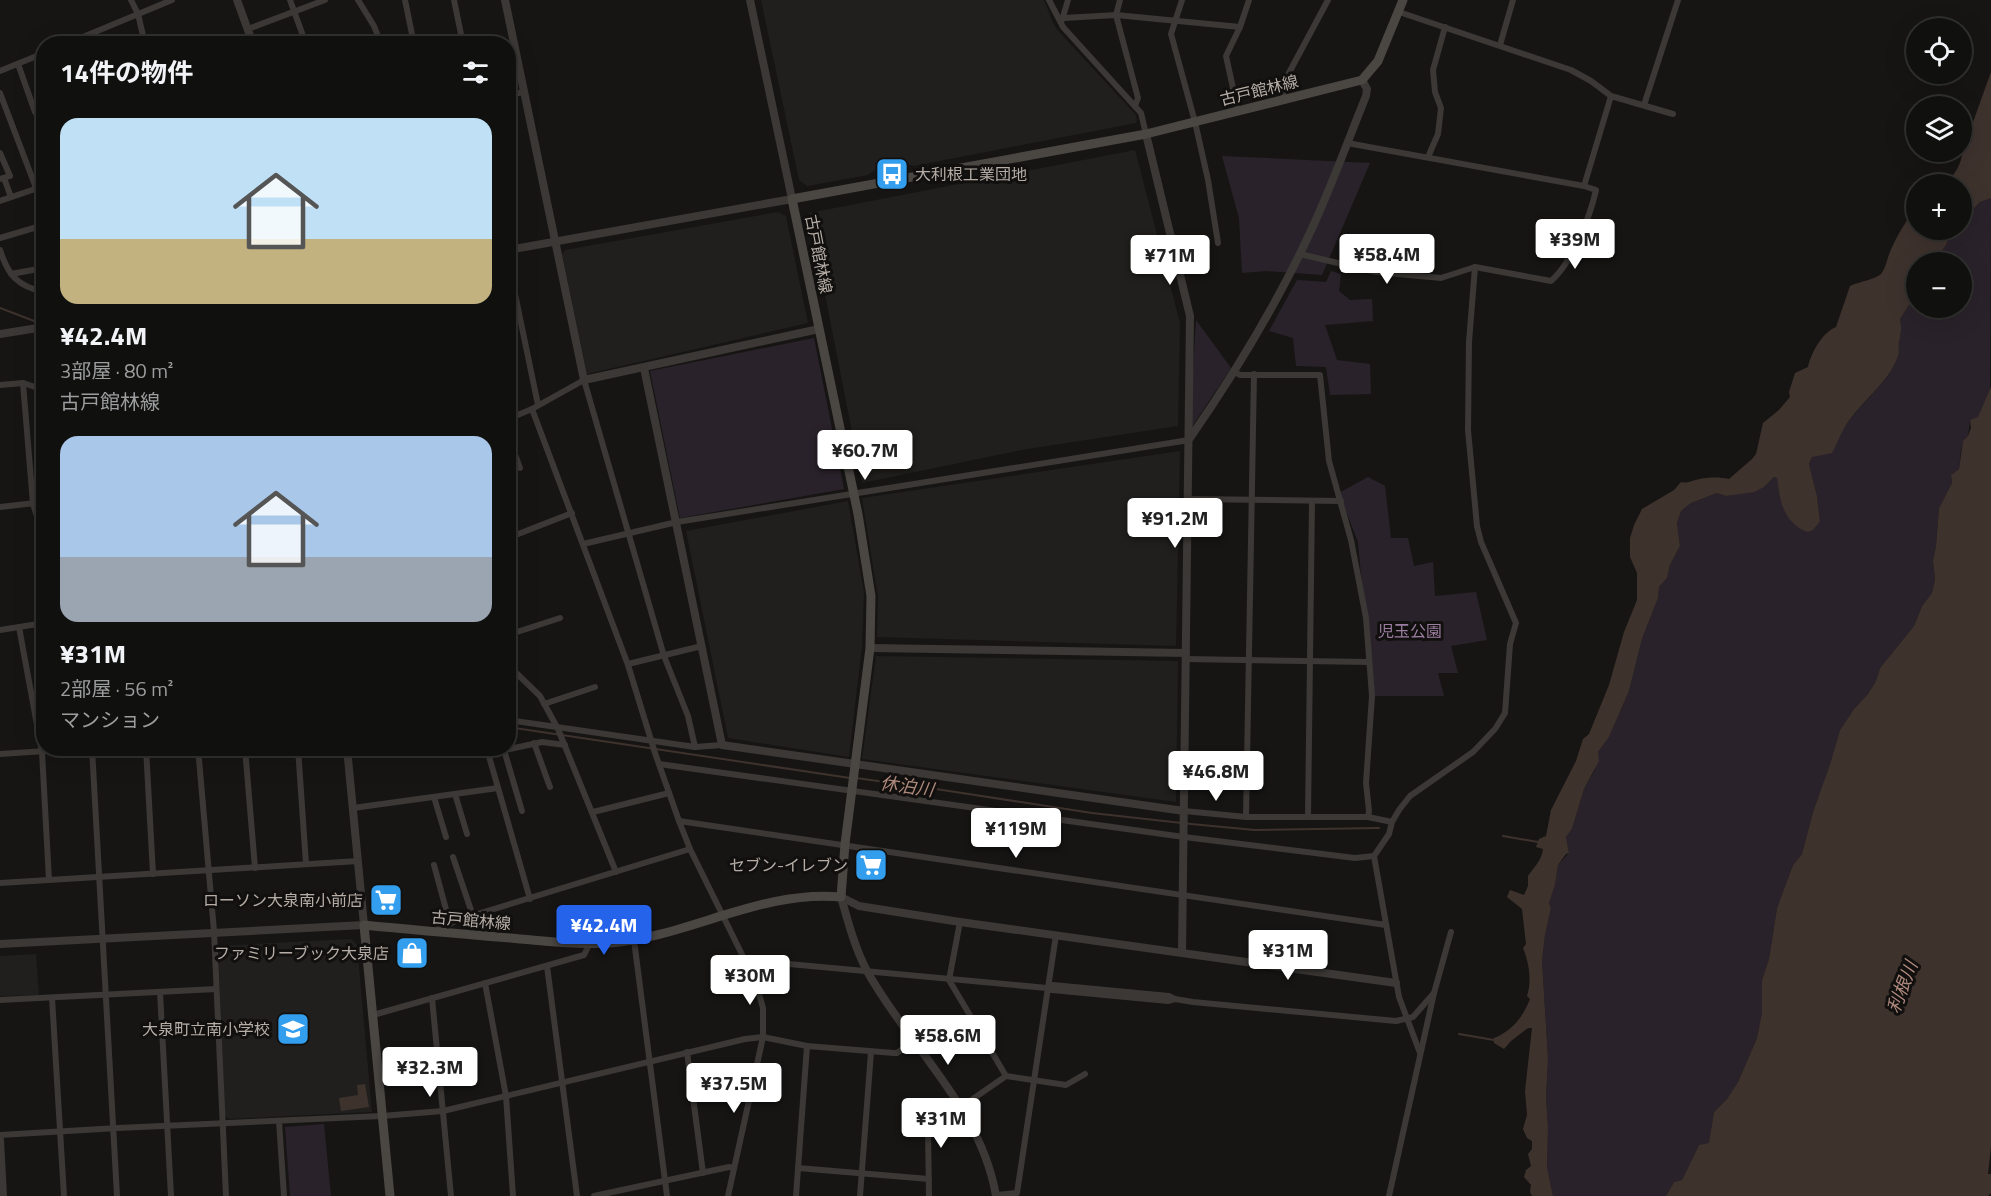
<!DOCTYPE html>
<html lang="ja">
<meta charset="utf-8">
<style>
body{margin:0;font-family:"Titillium Web","Noto Sans JP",sans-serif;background:#1e1e1d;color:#f1f3f6;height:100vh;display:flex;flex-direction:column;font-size:22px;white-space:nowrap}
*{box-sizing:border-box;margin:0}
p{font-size:20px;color:#9c9d9e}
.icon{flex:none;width:33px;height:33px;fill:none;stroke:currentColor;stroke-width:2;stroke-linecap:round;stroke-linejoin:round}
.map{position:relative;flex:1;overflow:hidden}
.drawer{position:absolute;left:36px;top:36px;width:480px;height:720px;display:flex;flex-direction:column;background:#10100f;border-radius:24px;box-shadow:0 6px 24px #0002,0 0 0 2px #30302f}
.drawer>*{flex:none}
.tools{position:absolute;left:1906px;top:18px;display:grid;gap:12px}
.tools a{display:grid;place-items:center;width:66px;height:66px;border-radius:50%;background:#10100f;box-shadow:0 6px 24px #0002,0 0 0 2px #30302f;font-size:30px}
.price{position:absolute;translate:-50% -51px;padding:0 14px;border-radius:6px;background:#fff;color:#222;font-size:20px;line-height:39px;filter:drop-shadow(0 2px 3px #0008)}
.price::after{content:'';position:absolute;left:50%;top:36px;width:18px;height:14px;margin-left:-9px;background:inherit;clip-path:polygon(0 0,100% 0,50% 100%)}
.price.selected{background:#2563eb;color:#fff}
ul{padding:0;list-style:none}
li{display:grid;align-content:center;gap:12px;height:318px;padding:0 24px}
li span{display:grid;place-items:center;height:186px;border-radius:18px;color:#555}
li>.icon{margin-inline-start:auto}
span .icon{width:108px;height:108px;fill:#fffc;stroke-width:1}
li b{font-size:26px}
h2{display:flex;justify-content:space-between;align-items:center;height:72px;padding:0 24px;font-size:26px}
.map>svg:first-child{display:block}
.built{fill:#201f1d}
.green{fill:#2a222a}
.water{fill:#3e322d}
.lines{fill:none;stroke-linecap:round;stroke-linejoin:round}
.stream{stroke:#3e322d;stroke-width:2}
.minor{stroke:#3b3835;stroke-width:6}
.tertiary{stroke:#3b3835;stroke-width:8}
.secondary{stroke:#4a4743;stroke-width:9}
.labels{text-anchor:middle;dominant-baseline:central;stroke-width:6;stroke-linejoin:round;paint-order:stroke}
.street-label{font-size:16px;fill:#b6ada6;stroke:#11100f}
.poi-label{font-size:16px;fill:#b6ada6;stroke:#11100f;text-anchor:end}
.park-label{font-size:16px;fill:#9b7da0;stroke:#11100f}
.water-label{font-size:18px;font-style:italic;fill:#b0897d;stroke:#11100f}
</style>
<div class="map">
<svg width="1991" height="1196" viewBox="0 0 1991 1196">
<rect width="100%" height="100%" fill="#161514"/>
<g class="built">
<path d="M 761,0 L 1044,0 L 1054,25 L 1061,34 L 1136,115 L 1137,121 L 1136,123 L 914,166 L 906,164 L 875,170 L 868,175 L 807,186 L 799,180 Z"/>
<path d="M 1135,150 L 1180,323 L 1178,426 L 1027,449 L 862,483 L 809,213 Z"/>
<path d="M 778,212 L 786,216 L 808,323 L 587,374 L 562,254 L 565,250 Z"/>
<path d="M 1180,451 L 1176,646 L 877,637 L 878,597 L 862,498 Z"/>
<path d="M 848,501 L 864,592 L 862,646 L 849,757 L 728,738 L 686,531 Z"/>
<path d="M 876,656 L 1178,661 L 1176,802 L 862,759 Z"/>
<path d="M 351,939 L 357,945 L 372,1112 L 229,1119 L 225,1116 L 218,946 Z"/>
<path d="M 36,954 L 39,995 L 0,996 L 0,956 Z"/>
</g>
<g class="green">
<path d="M 1222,156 L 1370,163 L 1322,275 L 1266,271 L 1242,273 L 1239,218 Z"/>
<path d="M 1987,198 L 1991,198 L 1990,393 L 1978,418 L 1970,420 L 1968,436 C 1959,445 1961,457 1959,469 L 1951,475 L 1952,483 L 1939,508 L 1936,546 L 1933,561 L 1935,579 L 1932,593 L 1922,606 L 1914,626 L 1880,668 L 1876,681 L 1868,694 L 1854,709 L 1840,730 L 1830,764 L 1813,812 L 1802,854 L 1793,865 L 1777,908 L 1769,959 L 1762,980 L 1762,1012 L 1757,1038 L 1738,1082 L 1727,1099 L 1714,1112 L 1709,1144 L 1699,1145 L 1682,1180 L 1674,1182 L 1666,1196 L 1553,1196 L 1547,1167 L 1548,1128 L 1546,1098 L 1548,1059 L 1542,961 L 1545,935 L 1551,908 L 1549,903 L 1555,885 L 1558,865 L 1569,853 L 1566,837 L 1572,829 L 1584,789 L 1595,770 L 1598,752 L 1609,737 L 1629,691 L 1642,639 L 1658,598 L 1659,587 L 1667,578 L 1670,565 L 1680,546 L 1677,523 L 1681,511 L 1691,503 L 1717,493 L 1726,496 L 1764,487 L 1774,477 L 1777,478 L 1779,492 L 1786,514 L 1820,521 L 1817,496 L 1809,464 L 1812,456 L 1832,452 C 1837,444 1840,435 1845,427 C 1860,403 1890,382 1898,356 C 1900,352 1898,347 1899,342 C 1901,333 1902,328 1900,319 L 1911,302 L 1917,287 L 1917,308 L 1962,308 L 1962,262 L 1934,262 L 1946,245 L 1953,230 L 1962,230 L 1962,221 L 1980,202 Z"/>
<path d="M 1331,271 L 1341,274 L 1339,291 L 1350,300 L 1372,299 L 1373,321 L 1325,325 L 1337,360 L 1370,364 L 1371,394 L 1330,395 L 1326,367 L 1296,366 L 1293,338 L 1269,331 L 1297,280 L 1326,282 Z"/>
<path d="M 1196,320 L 1231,368 L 1189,431 Z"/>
<path d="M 814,338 L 844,489 L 680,518 L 650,371 Z"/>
<path d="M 1368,477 L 1385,486 L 1391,538 L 1408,538 L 1414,566 L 1433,562 L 1435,596 L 1476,592 L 1487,640 L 1451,646 L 1458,673 L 1438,673 L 1444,696 L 1372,696 L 1358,542 L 1339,493 Z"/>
<path d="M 324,1124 L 331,1196 L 290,1196 L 285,1127 Z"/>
</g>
<g class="water">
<path d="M 1991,72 L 1991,198 L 1980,202 L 1962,221 L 1962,184 L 1943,184 C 1955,176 1961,165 1963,150 Z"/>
<path d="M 1917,209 L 1917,230 L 1953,230 L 1946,245 L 1934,262 L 1917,262 L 1917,287 L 1911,302 L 1900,319 C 1902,328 1901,333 1899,342 C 1898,347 1900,351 1898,356 C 1890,382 1859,403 1845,427 C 1840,435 1837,444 1832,453 L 1812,457 L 1809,464 L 1817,496 L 1820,521 L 1813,530 L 1807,532 C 1783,522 1780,501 1777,478 L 1774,477 L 1764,487 L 1754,492 L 1726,496 L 1717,493 L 1691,503 L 1681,511 L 1677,523 L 1680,546 L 1670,565 L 1667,578 L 1659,587 L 1658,598 L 1642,639 L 1629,691 L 1609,737 L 1598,752 L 1599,761 L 1584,789 L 1572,829 L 1566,837 L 1569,853 L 1566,854 L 1558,865 L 1555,885 L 1549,903 L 1551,908 L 1545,935 L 1542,961 L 1548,1059 L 1546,1097 L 1548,1128 L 1547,1167 L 1553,1196 L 1532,1196 L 1530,1192 L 1531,1185 L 1524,1177 L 1526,1170 L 1531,1166 L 1528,1154 L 1532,1149 L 1532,1141 L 1527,1138 L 1523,1129 L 1527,1115 L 1525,1091 L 1532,1028 L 1528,1028 L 1511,1041 L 1504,1049 L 1494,1043 L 1494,1038 C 1512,1031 1523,1017 1530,999 L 1527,996 C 1532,982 1529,962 1523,948 L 1526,944 L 1522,909 L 1507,897 L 1510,890 L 1524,895 L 1528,886 L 1528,876 C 1534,867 1542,860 1543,849 L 1536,847 L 1539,839 L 1546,836 L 1551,810 L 1576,761 L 1583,739 L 1589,734 L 1609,685 L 1624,632 L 1637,600 L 1637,573 L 1630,557 L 1630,538 L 1634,525 L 1642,509 L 1674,490 L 1681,482 C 1688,484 1692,480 1700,479 C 1709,477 1720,477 1729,479 L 1752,459 L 1756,454 L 1763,423 L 1779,410 L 1790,397 L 1789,392 L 1795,373 L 1808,367 C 1811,353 1822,333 1836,327 L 1850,286 C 1858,282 1876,279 1881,274 C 1886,268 1887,259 1890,252 C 1895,240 1907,217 1917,209 Z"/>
<path d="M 1991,387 L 1991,1147 L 1988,1174 L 1991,1174 L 1991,1193 L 1988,1196 L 1666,1196 L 1674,1182 L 1682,1180 L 1699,1145 L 1709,1143 L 1714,1112 L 1727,1099 L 1738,1082 L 1757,1038 L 1762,1012 L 1762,980 L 1769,959 L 1777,908 L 1793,865 L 1802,854 L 1813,812 L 1830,764 L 1840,730 L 1854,709 L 1868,694 L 1876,681 L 1880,668 L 1914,626 L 1922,606 L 1932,593 L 1935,579 L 1933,561 L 1936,546 L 1939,508 L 1952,483 L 1951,475 L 1959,469 L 1963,441 L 1968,436 L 1971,428 L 1970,420 L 1978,417 Z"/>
<path d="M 365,1084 L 369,1107 L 341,1111 L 339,1098 L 358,1095 L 357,1085 Z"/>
</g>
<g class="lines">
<g class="stream">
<path d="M 0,308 L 42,324"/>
<path d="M 508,727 L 850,778"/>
<path d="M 856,778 L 936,789 L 1092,813 L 1191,824 L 1255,830 L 1379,828"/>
<path d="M 1503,836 L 1538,842"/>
<path d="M 1459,1034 L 1494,1040"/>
</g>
<g class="minor">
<path d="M 131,0 L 138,14 L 145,44"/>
<path d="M 290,0 L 306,44"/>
<path d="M 358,0 L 374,26 L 381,44"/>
<path d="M 405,0 L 414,44"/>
<path d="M 454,0 L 463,44"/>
<path d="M 1049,0 L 1063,27 L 1141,113 L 1146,134"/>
<path d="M 1120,0 L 1116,15 L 1138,98 L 1135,106"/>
<path d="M 1182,0 L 1171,34 L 1195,122 L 1208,180 L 1218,243"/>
<path d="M 1399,12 L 1571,70 L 1591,81 L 1611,96 L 1673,114"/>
<path d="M 1064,18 L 1116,15 L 1240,27"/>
<path d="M 1062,20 L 1068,0"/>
<path d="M 248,29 L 325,0"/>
<path d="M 66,44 L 172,0"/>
<path d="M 1500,45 L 1513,0"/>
<path d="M 18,64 L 35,112 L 44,124"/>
<path d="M 0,71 L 44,53"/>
<path d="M 0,93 L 36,188 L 44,212"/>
<path d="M 508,95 L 524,92"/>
<path d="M 1283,99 L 1283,84 L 1328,0"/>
<path d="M 1644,105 L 1678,0"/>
<path d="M 1238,111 L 1226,56 L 1240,27 L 1249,0"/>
<path d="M 0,153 L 10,176 L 0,179"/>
<path d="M 1428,157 L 1438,134 L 1441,108 L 1435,92 L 1433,70 L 1445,27"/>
<path d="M 4,178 L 11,197"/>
<path d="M 1584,186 L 1611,96"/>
<path d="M 0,201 L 44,186"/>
<path d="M 0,238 L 44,225"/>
<path d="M 0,250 C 8,275 17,286 44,292"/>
<path d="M 1300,254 L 1376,272 L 1441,278 L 1475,267 L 1551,281 C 1572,263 1590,217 1596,190 L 1584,186 L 1347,143"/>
<path d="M 508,260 L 538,405"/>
<path d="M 11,274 L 38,269 L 44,288"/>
<path d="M 23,383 L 33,504 L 44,537"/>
<path d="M 0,385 L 23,383 L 44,390"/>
<path d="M 532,409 L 628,665 L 655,753 L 679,821 L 690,849 L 756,983 L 763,1008 L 763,1037 L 807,1046 L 894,1053 L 897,1053 L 914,1041"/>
<path d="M 508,419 L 532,409 L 584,380 L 664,656 L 688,716 L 695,747"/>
<path d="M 508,435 L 520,468"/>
<path d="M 1188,499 L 1341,501"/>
<path d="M 0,507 L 44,502"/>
<path d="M 508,538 L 572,513"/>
<path d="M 583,544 L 677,522 L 1189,440"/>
<path d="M 19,627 L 42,752 L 49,880"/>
<path d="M 0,630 L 44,623"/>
<path d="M 508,635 L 560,618"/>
<path d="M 1186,659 L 1369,662"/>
<path d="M 628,664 L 702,646"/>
<path d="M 508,665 L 540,696 L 558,729 L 616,872"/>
<path d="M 544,704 L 595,687"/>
<path d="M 508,720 L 695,747 L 722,745"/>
<path d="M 534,743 L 550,787"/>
<path d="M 92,748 L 117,1196"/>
<path d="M 146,748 L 153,874"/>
<path d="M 198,748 L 214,931 L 226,1196"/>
<path d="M 245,748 L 255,868"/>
<path d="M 298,748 L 306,864"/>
<path d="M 453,748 L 456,753 L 472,754 L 496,752 L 542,742 L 565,745"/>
<path d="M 504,750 L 522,811"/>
<path d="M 488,753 L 530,899"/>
<path d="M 0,754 L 93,748"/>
<path d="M 659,764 L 1184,837 L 1355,858 L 1374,856 L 1389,834 L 1392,822 L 1399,810 L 1410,796 L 1473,752 L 1495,729 L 1505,713 L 1510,644 L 1516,623 L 1481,542 L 1477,526 L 1468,430 L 1469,342 L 1475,267"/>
<path d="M 455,794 L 467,834"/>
<path d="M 434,797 L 446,837"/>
<path d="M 353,808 L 498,788"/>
<path d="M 1184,811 L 1246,817 L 1368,817 L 1369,811 L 1366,783 L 1372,696 L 1366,618 L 1351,540 L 1329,461 L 1320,375 L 1240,375 L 1235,372"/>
<path d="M 593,812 L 669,793"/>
<path d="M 1246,817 L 1254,374"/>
<path d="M 1308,817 L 1312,501"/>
<path d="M 1368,817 L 1392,822"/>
<path d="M 679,821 L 1386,925"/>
<path d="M 1374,856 L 1399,997 L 1420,1053"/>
<path d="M 453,857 L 473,916"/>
<path d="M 434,865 L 450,924"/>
<path d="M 0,883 L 358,861"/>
<path d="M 960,922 L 949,980 L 1006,1076"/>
<path d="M 433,930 L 461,919 L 690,849"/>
<path d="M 634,940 L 667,1196"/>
<path d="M 745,960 L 1047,988 L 1052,990 L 1168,1001 L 1175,999"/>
<path d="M 547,966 L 577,1196"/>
<path d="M 485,983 L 506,1096 L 513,1196"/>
<path d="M 1047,988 L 1053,985 L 1169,996 L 1175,999 L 1193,1002 L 1396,1021 L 1413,1017 L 1434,993"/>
<path d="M 160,992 L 171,1196"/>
<path d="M 52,998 L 64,1196"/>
<path d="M 432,998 L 451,1196"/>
<path d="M 0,1000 L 216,989"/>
<path d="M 373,1015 L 584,955 L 590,943"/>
<path d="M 687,1052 L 703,1173"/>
<path d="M 279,1121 L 284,1196"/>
<path d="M 0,1135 L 118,1128 L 382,1116 L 443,1111 L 745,1039 L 763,1037 L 728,1196"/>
<path d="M 798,1168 L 929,1179"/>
<path d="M 996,1195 L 1017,1193 L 1056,935"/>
<path d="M 594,1196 L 729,1167 L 734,1168"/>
<path d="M 796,1196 L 807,1046"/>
<path d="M 860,1196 L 871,1052"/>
<path d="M 929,1196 L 928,1130 L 1006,1076 L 1066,1085 L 1085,1074"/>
<path d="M 1389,1196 L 1434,993 L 1451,932"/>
</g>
<g class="tertiary">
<path d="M 237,0 L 253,44"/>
<path d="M 505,0 L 584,380 L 819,329"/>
<path d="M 1146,134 L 1190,316 L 1182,952"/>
<path d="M 508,250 L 792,199 L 750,0"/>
<path d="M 0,334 L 44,327"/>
<path d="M 644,368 L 722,745 L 1184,811"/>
<path d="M 1190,438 C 1237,370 1280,299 1314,224 C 1333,182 1349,138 1366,96 L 1367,89 L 1362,80"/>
<path d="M 870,648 L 1186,653"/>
<path d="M 841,897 L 859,906 L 960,922 L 1396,983"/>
<path d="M 841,897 C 848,922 855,948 867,971 C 909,1047 981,1107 996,1196"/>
<path d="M 0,944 L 364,925 L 347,748"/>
<path d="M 0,1140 L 3,1196"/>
</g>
<path class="secondary" d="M 390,1196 L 364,925 C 413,930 461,934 510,938 C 543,941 576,945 610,943 C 687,937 763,889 841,897 L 845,844 L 870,648 L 871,596 L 858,514 L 792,199 L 1146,134 L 1362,80 L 1378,61 L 1403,0"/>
</g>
<defs>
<g id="bus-square" transform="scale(1.725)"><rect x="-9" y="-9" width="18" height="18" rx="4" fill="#339dee" stroke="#11100f"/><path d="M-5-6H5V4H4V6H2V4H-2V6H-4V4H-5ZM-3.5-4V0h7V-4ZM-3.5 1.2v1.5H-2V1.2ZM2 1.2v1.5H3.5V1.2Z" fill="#fff"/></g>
<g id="supermarket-square" transform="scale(1.725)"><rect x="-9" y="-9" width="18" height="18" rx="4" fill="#339dee" stroke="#11100f"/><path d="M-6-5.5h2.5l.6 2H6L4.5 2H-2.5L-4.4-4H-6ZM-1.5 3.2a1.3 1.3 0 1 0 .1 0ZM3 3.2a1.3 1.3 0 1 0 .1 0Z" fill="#fff"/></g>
<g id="shop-square" transform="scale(1.725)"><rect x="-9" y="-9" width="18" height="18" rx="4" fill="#339dee" stroke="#11100f"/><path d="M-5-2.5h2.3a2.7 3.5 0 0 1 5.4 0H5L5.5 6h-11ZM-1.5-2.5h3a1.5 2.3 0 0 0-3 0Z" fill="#fff"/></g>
<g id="school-square" transform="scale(1.725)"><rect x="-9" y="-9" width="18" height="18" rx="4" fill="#339dee" stroke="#11100f"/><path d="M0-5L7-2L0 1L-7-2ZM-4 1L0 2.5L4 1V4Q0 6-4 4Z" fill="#fff"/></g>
</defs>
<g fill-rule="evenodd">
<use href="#bus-square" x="892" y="174"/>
<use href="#supermarket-square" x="871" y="865"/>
<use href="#supermarket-square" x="386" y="900"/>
<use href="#shop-square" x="412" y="953"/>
<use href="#school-square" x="293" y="1029"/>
</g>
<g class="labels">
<g class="street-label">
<text transform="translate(1259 90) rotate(-14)">古戸館林線</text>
<text transform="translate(819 254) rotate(79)">古戸館林線</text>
<text transform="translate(471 920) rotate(5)">古戸館林線</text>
</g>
<g class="poi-label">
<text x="915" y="174" text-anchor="start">大利根工業団地</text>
<text x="848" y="865">セブン-イレブン</text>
<text x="363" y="900">ローソン大泉南小前店</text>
<text x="389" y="953">ファミリーブック大泉店</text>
<text x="270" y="1029">大泉町立南小学校</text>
</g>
<g class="park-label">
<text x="1410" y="631">児玉公園</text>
</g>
<g class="water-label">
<text transform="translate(907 786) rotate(8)">休泊川</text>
<text transform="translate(1902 987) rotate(-69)">利根川</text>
</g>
</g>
</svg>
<div class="tools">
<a><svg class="icon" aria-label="locate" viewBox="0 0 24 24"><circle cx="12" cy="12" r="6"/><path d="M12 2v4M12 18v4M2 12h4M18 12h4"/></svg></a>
<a><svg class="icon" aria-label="layers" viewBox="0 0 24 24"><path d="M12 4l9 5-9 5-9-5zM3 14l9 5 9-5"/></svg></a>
<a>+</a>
<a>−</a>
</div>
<b class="price" style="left:1575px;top:270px">¥39M</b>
<b class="price" style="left:1387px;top:285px">¥58.4M</b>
<b class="price" style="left:1170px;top:286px">¥71M</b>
<b class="price" style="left:865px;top:481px">¥60.7M</b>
<b class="price" style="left:1175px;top:549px">¥91.2M</b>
<b class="price" style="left:1216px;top:802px">¥46.8M</b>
<b class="price" style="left:1016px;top:859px">¥119M</b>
<b class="price selected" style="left:604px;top:956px">¥42.4M</b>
<b class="price" style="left:1288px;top:981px">¥31M</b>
<b class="price" style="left:750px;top:1006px">¥30M</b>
<b class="price" style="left:948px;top:1066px">¥58.6M</b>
<b class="price" style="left:430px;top:1098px">¥32.3M</b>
<b class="price" style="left:734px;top:1114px">¥37.5M</b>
<b class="price" style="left:941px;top:1149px">¥31M</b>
<section class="drawer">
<h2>14件の物件<svg class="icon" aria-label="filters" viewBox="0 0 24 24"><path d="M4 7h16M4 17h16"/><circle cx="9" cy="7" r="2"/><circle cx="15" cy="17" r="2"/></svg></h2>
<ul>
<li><span style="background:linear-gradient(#bfe0f5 65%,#c2b280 0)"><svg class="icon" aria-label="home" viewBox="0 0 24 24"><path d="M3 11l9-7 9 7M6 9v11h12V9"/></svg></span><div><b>¥42.4M</b><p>3部屋 · 80 m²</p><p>古戸館林線</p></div></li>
<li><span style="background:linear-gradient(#a9c7e8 65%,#9aa5b1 0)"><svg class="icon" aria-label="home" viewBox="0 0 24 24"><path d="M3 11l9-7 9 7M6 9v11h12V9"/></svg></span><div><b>¥31M</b><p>2部屋 · 56 m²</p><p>マンション</p></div></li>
</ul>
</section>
</div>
